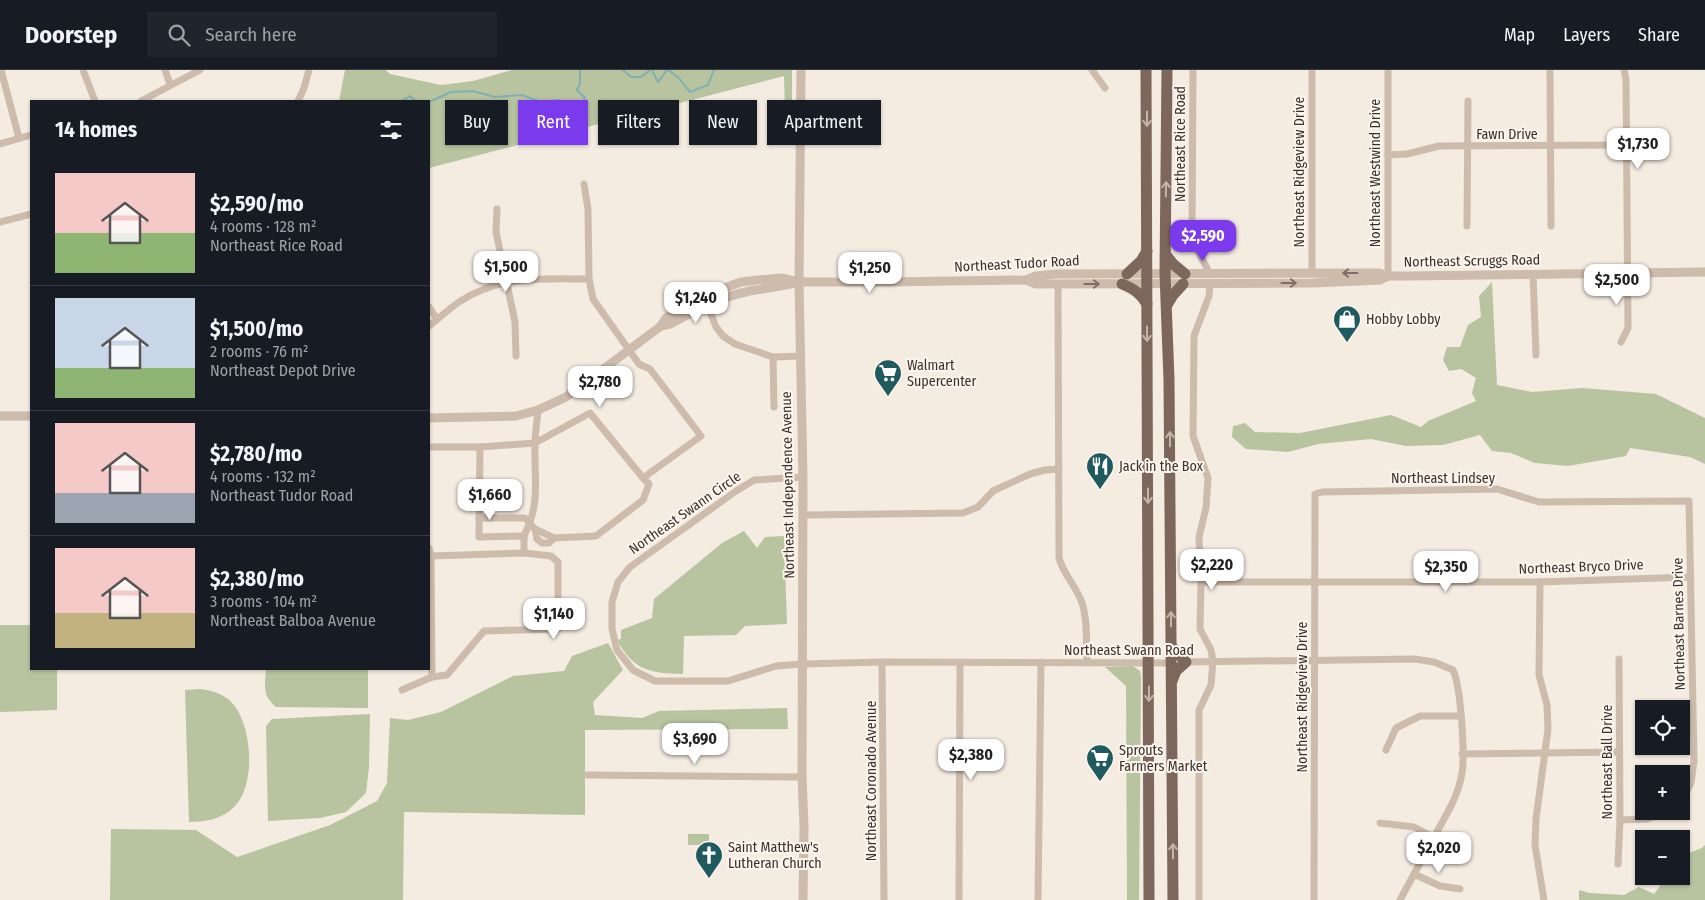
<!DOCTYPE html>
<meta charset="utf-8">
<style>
body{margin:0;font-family:"Fira Sans Condensed",sans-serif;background:#20242c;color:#f1f3f6;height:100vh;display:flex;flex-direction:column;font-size:19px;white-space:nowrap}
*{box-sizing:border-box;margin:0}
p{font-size:16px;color:#9ea1a6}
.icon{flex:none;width:28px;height:28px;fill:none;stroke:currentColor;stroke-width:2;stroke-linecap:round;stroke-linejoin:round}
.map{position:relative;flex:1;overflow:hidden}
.side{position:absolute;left:30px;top:30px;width:400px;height:570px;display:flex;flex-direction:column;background:#171b24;border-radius:0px;box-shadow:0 1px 4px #0004}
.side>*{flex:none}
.top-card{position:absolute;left:445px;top:30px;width:475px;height:45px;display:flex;gap:10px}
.tools{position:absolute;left:1635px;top:630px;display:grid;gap:10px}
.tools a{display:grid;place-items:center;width:55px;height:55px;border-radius:0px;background:#171b24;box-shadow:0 1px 4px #0004;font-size:25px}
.price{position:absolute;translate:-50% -42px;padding:0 11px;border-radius:10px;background:#fff;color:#222;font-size:16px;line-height:32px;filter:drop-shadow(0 1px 2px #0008)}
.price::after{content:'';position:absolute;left:50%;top:30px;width:15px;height:11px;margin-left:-8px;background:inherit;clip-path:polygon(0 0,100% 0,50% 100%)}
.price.on{background:#7c3aed;color:#fff}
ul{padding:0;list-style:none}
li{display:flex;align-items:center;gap:15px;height:125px;padding:0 25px}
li+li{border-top:1px solid #363941}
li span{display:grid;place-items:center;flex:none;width:140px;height:100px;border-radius:0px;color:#555}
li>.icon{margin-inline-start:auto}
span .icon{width:60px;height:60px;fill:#fffc;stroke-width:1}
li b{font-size:21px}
h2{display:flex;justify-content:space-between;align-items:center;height:60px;padding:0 25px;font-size:21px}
.pill{padding:0 18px;border-radius:0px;background:#171b24;box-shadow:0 1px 4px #0004;font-size:18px;line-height:45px}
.pill.on{background:#7c3aed;color:#fff}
header{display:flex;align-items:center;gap:30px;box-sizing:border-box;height:70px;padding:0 25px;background:#171b24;border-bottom:1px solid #363941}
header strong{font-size:24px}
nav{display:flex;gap:28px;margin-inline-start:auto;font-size:18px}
.search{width:350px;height:45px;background:#20242c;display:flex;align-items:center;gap:12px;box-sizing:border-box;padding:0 18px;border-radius:0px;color:#9ea1a6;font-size:19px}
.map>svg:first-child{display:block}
.green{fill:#b8c4a0}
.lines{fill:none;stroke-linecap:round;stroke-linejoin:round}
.stream{stroke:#7fb0b2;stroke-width:2}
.minor{stroke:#cdbbac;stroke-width:7}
.tertiary{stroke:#cdbbac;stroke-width:9}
.primary{stroke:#7d675c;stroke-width:11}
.oneway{stroke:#c2b5ac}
.oneway2{stroke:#7d6f65}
.labels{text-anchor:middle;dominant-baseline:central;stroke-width:4;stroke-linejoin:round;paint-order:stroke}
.street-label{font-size:14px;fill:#3b302b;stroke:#fbf5ee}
.poi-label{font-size:14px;fill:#3b302b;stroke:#fbf5ee;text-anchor:start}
</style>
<header>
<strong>Doorstep</strong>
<div class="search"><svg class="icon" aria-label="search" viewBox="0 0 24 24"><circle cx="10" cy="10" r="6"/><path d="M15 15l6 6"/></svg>Search here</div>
<nav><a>Map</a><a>Layers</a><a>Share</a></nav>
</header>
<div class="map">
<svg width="1705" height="830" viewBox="0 0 1705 830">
<rect width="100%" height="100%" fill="#f4ebe1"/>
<g class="green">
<path d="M 345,0 L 386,0 L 390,4 L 441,15 L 473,11 L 512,0 L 792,0 L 792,38 L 790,42 L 785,43 L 784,6 L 429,98 L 429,31 L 339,31 Z"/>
<path d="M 1492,212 L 1497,315 L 1532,322 L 1582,318 L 1656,324 L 1705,348 L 1705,394 L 1690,387 L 1630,378 L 1626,386 L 1568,396 L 1535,393 L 1511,383 L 1492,381 L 1480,365 L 1443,375 L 1406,376 L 1371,369 L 1318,374 L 1288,382 L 1246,379 L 1232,367 L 1233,356 L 1245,353 L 1255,362 L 1300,363 L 1391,345 L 1421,357 L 1428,351 L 1476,331 L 1472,323 L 1476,308 L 1461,299 L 1449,301 L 1443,290 L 1447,277 L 1460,277 L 1468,255 L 1481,247 L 1479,226 Z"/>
<path d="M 744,461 L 757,478 L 765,467 L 784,466 L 787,554 L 745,556 L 736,565 L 684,566 L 683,604 C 650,603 634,601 617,570 L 621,569 L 621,560 L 652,548 L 654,529 L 722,473 Z"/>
<path d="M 0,555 L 31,555 L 31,599 L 57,599 L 57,640 L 0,642 Z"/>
<path d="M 608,573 L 623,600 L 593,632 L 595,645 L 642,648 L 659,641 L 787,638 L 788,659 L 585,660 L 585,745 L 404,742 L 403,830 L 110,830 L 111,759 L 196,760 L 237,787 L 330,755 L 377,731 L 387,713 L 390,648 L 408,650 L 441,642 L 513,606 L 564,601 L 572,586 Z"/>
<path d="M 1133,596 L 1140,601 L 1141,607 L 1139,830 L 1127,830 L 1126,616 L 1105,597 Z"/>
<path d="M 266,599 L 368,599 L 368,638 L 276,637 C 262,625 265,616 266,599 Z"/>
<path d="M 200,619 C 214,621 225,624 234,635 C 252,658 256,714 235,736 C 223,749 206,752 189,752 L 185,620 Z"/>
<path d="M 370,644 L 369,697 L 366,723 L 346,742 L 320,748 L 268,751 L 266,656 L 272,649 Z"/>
<rect x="688" y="764" width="21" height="11"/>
<path d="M 1705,775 L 1705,830 L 1579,830 L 1579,820 L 1590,823 L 1624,825 L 1639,817 L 1654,824 L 1660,816 L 1661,806 L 1681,806 L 1681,786 L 1702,778 Z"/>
</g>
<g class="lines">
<g class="stream">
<path d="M 623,0 L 631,7 L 641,7 L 650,0"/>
<path d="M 652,0 L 658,12 L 667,0"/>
<path d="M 668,0 L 678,7 L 690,22 L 708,15 L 714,0"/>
<path d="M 402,31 L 410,26 L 415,31"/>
<path d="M 429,32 L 451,22 L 473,21 L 495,27 L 522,25 L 541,32 L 559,30 L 565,37 L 572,35 L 580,40 L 585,28 L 577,20 L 580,14 L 580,0"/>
</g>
<g class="minor">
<path d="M 1,0 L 19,68"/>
<path d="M 83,0 L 95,31"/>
<path d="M 165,0 L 170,14"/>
<path d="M 1092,0 L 1105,18"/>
<path d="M 1193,0 L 1192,165 L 1195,175 L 1210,204"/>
<path d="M 1388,0 L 1388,206"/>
<path d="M 1550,2 L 1551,156"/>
<path d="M 141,31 L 200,0"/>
<path d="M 298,31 L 304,18 L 309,0"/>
<path d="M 0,74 L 31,65"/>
<path d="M 1388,85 L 1407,84 L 1439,76 L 1627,75"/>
<path d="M 497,139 L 496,162 L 515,252 L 516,286"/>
<path d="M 0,152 L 31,144"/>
<path d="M 1467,156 L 1468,31"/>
<path d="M 1312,203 L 1312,0"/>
<path d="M 1533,204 L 1536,285"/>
<path d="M 1058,214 L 1059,488 C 1064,506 1077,517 1082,533 C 1088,551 1086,574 1087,592"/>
<path d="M 707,234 L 716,257 L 723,266 L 735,274 L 773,287 L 800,286"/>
<path d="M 429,237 L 437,249"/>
<path d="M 429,256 C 439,248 449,239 459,232 C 500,205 542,209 589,209"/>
<path d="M 1621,272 L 1628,258 L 1626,9 L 1624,0"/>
<path d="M 773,287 L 774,337"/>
<path d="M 429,377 L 480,377 L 535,373 L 590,343 L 643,408"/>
<path d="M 480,377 L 479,467 L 524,466 L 524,483"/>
<path d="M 803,407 L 754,410 L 736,421 L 630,497 L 618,512 L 612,532 L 612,559 L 617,580 L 633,600 L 655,611 L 728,611 L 776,596 L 803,594 L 882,592 L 1173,593"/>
<path d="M 803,445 L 963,443 L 978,437 L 993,421 L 1030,404 L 1045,400 L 1059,399"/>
<path d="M 479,448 L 525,448 L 535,459 L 537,469 L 542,473 L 549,473 L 554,468"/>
<path d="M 535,459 L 554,468 L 596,466 L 643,430 L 649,414 L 643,408 L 701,366 L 650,299 L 639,294 L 593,229 L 589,209 L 588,139 L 584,114"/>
<path d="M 524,466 C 541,432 534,411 535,375 C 535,363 537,352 538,340"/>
<path d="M 431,486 L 524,483 L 551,486 L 558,492 L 558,559 L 484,561 L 447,605 L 432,607"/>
<path d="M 1201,512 L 1540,512 L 1691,507"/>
<path d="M 1540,512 L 1539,605 L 1547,635 L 1548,659 L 1536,749 L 1535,775 L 1544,830"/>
<path d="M 882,592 L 884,830"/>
<path d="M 1184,592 L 1415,589 L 1434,592 L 1453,600 C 1461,617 1465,684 1462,703 C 1460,715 1456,726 1451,736 L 1400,830"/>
<path d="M 402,620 L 432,607 L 431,486 L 429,478"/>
<path d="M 1386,680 L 1396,658 L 1420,646 L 1461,646"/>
<path d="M 1462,684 L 1620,682"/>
<path d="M 588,705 L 802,707"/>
<path d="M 1620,750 L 1647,749 L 1669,741"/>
<path d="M 1380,753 L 1414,757 L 1433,767"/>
<path d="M 1618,794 L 1620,750 L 1619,589"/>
<path d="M 1414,804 L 1440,816 L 1460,819"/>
<path d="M 959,830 L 960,593"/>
<path d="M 1038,830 L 1041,592"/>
<path d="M 1199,830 L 1199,640 L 1211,615 L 1213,591 L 1211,580 L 1200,559 L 1201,512 L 1199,467 L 1206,438 L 1208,408 L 1193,366 L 1194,266 L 1209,226 L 1210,214"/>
<path d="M 1314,830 L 1315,424 L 1322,422 L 1497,419 L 1539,432 L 1689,431 L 1694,691 L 1691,713 L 1681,733"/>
</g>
<g class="tertiary">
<path d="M 801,0 L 799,212 L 803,407 L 802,707 L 804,756 L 803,830"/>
<path d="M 1026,210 L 1036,214 L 1313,213 L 1380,210 L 1388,206"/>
<path d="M 661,256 L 670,254 C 693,242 716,229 741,223 C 760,218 779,218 798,212"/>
<path d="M 0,346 L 31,346"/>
<path d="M 429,348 L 516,346 L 538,340 L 566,327 L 661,256 L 666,248 L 674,242 L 702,226 L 741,212 L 758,210 L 781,208 L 799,212 L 887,212 L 1026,210 L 1036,206 L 1056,204 L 1379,203 L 1388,206 L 1407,206 L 1705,202"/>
</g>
<g class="primary">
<path d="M 1146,0 L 1149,830"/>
<path d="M 1167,0 L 1165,204 L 1169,310 L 1173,830"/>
<path d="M 1166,185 L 1173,194 L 1185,204"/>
<path d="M 1127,204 L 1141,191 L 1147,181"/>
<path d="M 1122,214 C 1134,219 1140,223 1147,234"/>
<path d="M 1167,235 L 1173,225 L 1183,214"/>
<path d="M 1171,576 L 1186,592 L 1176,601 L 1172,611"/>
</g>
</g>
<defs><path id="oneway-shaft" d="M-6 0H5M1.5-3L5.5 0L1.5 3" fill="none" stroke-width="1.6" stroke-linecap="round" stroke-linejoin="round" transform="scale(1.25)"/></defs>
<g class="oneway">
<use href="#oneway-shaft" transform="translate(1147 49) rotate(90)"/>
<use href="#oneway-shaft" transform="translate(1166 119) rotate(-89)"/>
<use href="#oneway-shaft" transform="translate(1147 264) rotate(90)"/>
<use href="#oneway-shaft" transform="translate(1170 369) rotate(-90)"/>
<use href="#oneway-shaft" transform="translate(1148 426) rotate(90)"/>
<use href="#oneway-shaft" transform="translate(1171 549) rotate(-90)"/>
<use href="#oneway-shaft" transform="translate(1149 624) rotate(90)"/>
<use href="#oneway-shaft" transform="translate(1173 781) rotate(-90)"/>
</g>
<g class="oneway2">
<use href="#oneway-shaft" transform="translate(1350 203) rotate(180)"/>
<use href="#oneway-shaft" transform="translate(1289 213)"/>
<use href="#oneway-shaft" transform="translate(1092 214)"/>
</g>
<defs>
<g id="shop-pin" transform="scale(1.4375)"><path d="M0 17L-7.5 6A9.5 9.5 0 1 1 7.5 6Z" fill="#1f5a5e" stroke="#fbf5ee"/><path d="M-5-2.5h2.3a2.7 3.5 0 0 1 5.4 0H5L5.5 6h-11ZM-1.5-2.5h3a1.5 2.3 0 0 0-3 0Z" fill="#fff"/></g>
<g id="supermarket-pin" transform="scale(1.4375)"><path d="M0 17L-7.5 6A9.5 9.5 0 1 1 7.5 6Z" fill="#1f5a5e" stroke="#fbf5ee"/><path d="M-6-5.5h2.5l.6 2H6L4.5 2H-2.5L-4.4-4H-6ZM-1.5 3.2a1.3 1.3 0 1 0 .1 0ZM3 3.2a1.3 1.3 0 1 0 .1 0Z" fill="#fff"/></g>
<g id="restaurant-pin" transform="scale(1.4375)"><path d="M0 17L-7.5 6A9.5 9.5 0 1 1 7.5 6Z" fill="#1f5a5e" stroke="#fbf5ee"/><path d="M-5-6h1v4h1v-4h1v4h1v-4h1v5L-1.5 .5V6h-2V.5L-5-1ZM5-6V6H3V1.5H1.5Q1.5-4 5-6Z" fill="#fff"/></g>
<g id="church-pin" transform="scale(1.4375)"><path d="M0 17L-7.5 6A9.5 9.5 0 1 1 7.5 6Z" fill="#1f5a5e" stroke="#fbf5ee"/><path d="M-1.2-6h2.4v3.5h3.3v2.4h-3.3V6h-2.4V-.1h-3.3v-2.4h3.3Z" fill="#fff"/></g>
</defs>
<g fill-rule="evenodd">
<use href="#shop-pin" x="1347" y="249"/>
<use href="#supermarket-pin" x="888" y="303"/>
<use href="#restaurant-pin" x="1100" y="396"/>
<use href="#supermarket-pin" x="1100" y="688"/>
<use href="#church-pin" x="709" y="785"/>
</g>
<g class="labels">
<g class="street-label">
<text x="1507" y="64">Fawn Drive</text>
<text transform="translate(1180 74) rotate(-90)">Northeast Rice Road</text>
<text transform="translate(1299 102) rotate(-90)">Northeast Ridgeview Drive</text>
<text transform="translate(1375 103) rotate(-90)">Northeast Westwind Drive</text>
<text transform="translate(1472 191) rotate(-1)">Northeast Scruggs Road</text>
<text transform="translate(1017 194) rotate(-3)">Northeast Tudor Road</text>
<text x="1443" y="408">Northeast Lindsey</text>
<text transform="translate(788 415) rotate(-91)">Northeast Independence Avenue</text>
<text transform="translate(685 443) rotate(-35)">Northeast Swann Circle</text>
<text transform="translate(1581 497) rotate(-2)">Northeast Bryco Drive</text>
<text transform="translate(1679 554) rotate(-91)">Northeast Barnes Drive</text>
<text x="1129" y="580">Northeast Swann Road</text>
<text transform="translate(1302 627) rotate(-90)">Northeast Ridgeview Drive</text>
<text transform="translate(1607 692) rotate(-90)">Northeast Ball Drive</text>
<text transform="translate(871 711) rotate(-90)">Northeast Coronado Avenue</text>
</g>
<g class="poi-label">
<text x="1366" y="249">Hobby Lobby</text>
<text x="907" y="295">Walmart<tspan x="907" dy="16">Supercenter</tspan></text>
<text x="1119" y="396">Jack in the Box</text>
<text x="1119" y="680">Sprouts<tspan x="1119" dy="16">Farmers Market</tspan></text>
<text x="728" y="777">Saint Matthew's<tspan x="728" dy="16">Lutheran Church</tspan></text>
</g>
</g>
</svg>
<div class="tools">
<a><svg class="icon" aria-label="locate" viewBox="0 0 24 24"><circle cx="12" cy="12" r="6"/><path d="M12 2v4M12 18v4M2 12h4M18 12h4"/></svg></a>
<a>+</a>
<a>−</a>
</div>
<b class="price" style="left:1638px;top:100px">$1,730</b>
<b class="price on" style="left:1203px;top:192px">$2,590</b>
<b class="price" style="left:506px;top:223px">$1,500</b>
<b class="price" style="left:870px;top:224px">$1,250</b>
<b class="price" style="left:1617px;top:236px">$2,500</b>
<b class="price" style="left:696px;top:254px">$1,240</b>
<b class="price" style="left:600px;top:338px">$2,780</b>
<b class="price" style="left:490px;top:451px">$1,660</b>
<b class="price" style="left:1212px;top:521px">$2,220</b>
<b class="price" style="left:1446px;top:523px">$2,350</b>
<b class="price" style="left:554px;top:570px">$1,140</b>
<b class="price" style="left:695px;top:695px">$3,690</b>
<b class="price" style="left:971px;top:711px">$2,380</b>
<b class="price" style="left:1439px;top:804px">$2,020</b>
<div class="top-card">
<a class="pill">Buy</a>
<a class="pill on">Rent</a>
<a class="pill">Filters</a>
<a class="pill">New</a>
<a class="pill">Apartment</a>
</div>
<section class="side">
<h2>14 homes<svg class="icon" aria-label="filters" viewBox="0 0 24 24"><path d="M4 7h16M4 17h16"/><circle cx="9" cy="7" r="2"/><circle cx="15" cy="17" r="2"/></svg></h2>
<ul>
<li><span style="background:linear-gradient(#f6c9c9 60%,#8fb573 0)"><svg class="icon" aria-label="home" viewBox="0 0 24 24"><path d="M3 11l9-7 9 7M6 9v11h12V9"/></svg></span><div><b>$2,590/mo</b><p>4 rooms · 128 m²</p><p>Northeast Rice Road</p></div></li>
<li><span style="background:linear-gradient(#c9d6e8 70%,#8fb573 0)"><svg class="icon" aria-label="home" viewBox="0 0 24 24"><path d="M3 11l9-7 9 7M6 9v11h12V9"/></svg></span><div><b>$1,500/mo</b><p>2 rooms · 76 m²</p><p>Northeast Depot Drive</p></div></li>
<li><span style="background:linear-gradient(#f6c9c9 70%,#9aa5b1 0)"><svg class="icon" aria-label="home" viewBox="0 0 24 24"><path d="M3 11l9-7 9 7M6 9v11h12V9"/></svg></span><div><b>$2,780/mo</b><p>4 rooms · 132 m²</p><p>Northeast Tudor Road</p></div></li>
<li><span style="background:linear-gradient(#f6c9c9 65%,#c2b280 0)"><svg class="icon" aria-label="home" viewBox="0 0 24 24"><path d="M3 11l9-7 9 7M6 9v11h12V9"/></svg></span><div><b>$2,380/mo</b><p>3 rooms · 104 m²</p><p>Northeast Balboa Avenue</p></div></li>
</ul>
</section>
</div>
